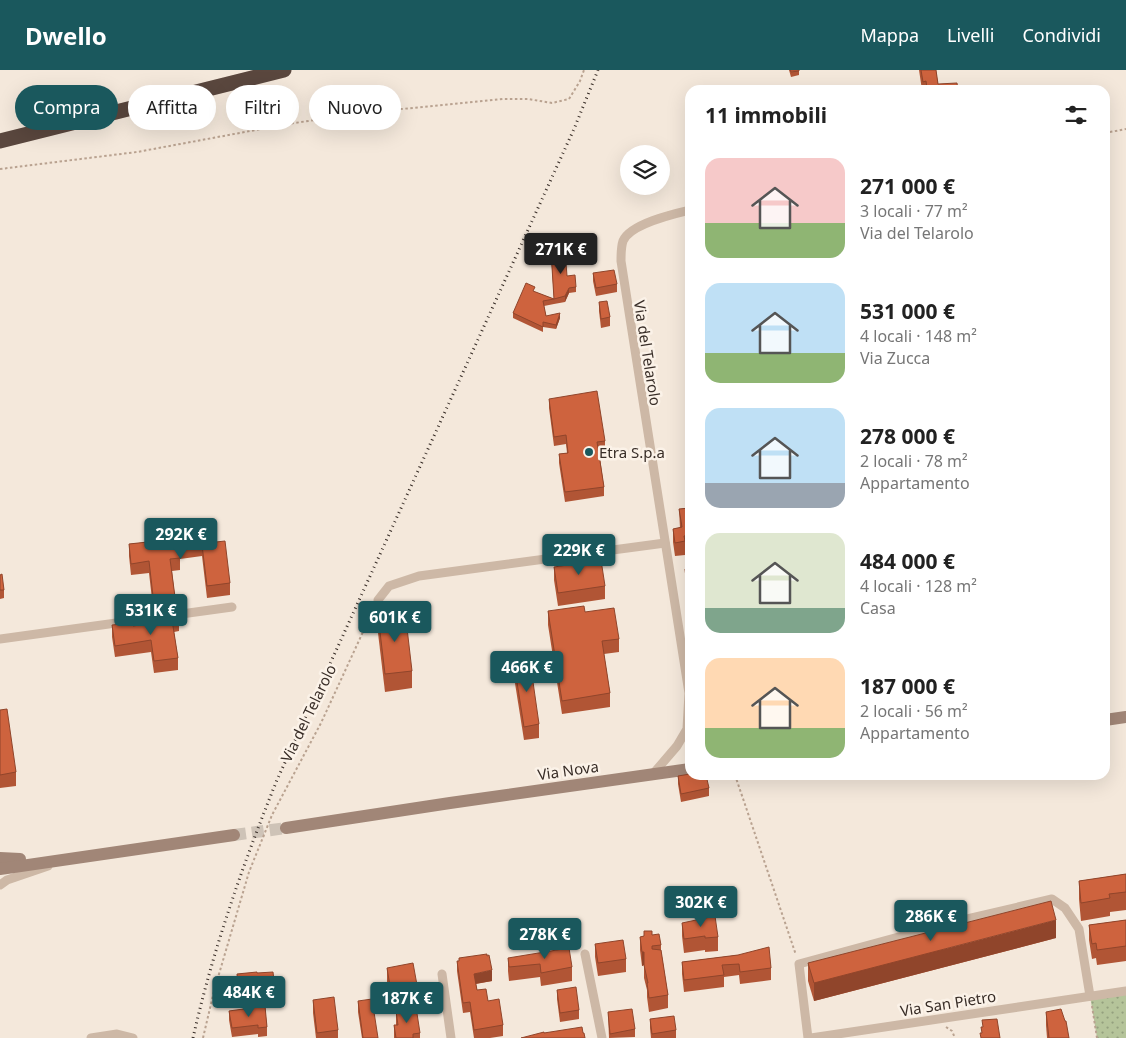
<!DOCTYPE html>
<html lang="it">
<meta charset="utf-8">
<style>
body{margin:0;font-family:"Noto Sans",sans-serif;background:#f2f2f2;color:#222;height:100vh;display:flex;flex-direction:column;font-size:19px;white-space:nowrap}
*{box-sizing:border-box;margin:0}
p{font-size:16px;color:#767676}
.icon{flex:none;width:28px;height:28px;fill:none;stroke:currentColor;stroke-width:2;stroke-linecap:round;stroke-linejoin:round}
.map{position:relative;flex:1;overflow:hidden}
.side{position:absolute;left:685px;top:15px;width:425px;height:695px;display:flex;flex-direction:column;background:#fff;border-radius:15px;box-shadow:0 5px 20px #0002}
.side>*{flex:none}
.banner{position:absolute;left:15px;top:15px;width:475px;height:45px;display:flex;gap:10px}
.controls{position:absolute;left:620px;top:75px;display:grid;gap:10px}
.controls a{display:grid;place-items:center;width:50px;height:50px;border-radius:50%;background:#fff;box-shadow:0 5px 20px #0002;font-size:25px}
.price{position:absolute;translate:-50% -42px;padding:0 11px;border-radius:5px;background:#1a585d;color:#fff;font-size:16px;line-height:32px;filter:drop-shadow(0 1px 2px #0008)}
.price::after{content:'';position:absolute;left:50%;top:30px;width:15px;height:11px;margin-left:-8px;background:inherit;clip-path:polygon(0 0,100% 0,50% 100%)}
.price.current{background:#222;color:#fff}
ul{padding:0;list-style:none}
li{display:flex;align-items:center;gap:15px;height:125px;padding:0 20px}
li span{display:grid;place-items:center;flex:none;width:140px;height:100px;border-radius:15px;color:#555}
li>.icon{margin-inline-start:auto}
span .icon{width:60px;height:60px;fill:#fffc;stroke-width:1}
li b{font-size:21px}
h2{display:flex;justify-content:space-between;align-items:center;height:60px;padding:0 20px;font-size:21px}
.pill{padding:0 18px;border-radius:22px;background:#fff;box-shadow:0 5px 20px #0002;font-size:18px;line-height:45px}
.pill.current{background:#1a585d;color:#fff}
header{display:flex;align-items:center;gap:30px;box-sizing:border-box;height:70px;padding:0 25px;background:#1a585d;color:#fff}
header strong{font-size:24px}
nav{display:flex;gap:28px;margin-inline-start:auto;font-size:18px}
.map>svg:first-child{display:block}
.park{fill:url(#park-dots)}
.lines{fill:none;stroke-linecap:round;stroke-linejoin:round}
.secondary-tunnel{stroke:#cec3b7;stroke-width:12;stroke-dasharray:12 6;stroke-linecap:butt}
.path{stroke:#b9a290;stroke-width:2;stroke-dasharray:2.5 2.5;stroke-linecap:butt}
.street{stroke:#cdb8a6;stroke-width:9}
.secondary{stroke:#a18677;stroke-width:12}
.highway{stroke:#5a473e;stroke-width:15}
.rail{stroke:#382d27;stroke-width:3;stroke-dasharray:1 4;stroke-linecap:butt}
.wall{fill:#b15535}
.shaded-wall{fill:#90452b}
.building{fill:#ce633e;stroke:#90452b}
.poi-dot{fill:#1a585d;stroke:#fbf2e8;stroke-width:2}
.labels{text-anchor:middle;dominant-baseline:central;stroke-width:5;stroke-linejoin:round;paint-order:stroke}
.street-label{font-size:15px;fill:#382d27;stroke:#fbf2e8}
.poi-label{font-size:15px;fill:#382d27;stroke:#fbf2e8;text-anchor:start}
</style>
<header>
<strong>Dwello</strong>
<nav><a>Mappa</a><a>Livelli</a><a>Condividi</a></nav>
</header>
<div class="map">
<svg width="1126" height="968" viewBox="0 0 1126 968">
<defs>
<pattern id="park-dots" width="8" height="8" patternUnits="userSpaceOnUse" patternTransform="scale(1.25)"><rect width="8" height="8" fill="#b5c49a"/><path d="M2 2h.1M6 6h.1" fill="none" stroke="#94a07e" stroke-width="1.8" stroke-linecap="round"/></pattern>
</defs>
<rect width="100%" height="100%" fill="#f4e8db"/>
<path class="park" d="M 1126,921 L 1126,968 L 1097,968 L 1090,926 Z"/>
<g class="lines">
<path class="secondary-tunnel" d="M 234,765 L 286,758"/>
<g class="path">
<path d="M 1105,63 L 1126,59"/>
<path d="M 0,99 L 137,82 L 288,54 L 361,43 L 503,29 L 528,29 L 552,33 L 569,29 L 580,11 L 584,0"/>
<path d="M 735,705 L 796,885"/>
<path d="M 1092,936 L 1097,968"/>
<path d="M 946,957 L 952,961 L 955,968"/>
<path d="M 203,968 L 214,921 L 249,802 L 272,745 L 321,653 L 374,538"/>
</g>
<g class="street">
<path d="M 378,530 L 389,516 L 419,506 L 665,473"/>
<path d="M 0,569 L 232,537"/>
<path d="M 653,704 L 677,676 L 687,659 L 689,623 L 621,191 C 621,185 621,177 623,171 C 630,154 673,144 690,140"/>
<path d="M 0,815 L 7,810 L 48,796"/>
<path d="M 585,884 L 602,968"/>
<path d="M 442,904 L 451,968"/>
<path d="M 91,968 L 117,964 L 133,968"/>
<path d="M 808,968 L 799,894 L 950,853 L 1052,829 L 1065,838 L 1079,859 L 1090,926"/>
<path d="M 811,968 L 1126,921"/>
</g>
<g class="secondary">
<path d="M 1105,650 L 1126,647"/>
<path d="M 286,758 L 450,733 L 690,699"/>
<path d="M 0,788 L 20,789"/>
<path d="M 0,799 L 234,765"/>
</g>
<path class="highway" d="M 0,71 L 284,0"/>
<path class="rail" d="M 193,968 C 213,879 243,794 277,710 L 574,59 L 598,0"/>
</g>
<g class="wall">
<path d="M 789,0 L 799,0 L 799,5 L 791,7 Z"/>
<path d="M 919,0 L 936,0 L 938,14 L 958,20 L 922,20 Z"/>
<path d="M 551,186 L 576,217 L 576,222 L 569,223 L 565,232 L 554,234 L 554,231 L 554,234 L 544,236 L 546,246 L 560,248 L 556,259 L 543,257 L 543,262 L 513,248 L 513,243 L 535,222 L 554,229 Z"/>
<path d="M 593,203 L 617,214 L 617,222 L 596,226 L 593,211 Z"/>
<path d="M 599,232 L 610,247 L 610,256 L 601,258 L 599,241 Z"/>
<path d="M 549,329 L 605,371 L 605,380 L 599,381 L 604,417 L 604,426 L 565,432 L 559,393 L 559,384 L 567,383 L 566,374 L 554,376 L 549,338 Z"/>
<path d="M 690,438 L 690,478 L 685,478 L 685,485 L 675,486 L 673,472 L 673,459 L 680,458 L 679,439 Z"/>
<path d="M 184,464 L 216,472 L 230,513 L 230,525 L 207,528 L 202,486 L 180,489 L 180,500 L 172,501 L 175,527 L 175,539 L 161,540 L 161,537 L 153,538 L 149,503 L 131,505 L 129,486 L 129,474 L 184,468 Z"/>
<path d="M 554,497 L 605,516 L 605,529 L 558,536 L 554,510 Z"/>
<path d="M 690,498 L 690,521 L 686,521 L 685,512 L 685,499 Z"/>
<path d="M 0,505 L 4,520 L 4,528 L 0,529 Z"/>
<path d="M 163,541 L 179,549 L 179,561 L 174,562 L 178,588 L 178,600 L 154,603 L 151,582 L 115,587 L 112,567 L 112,555 L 133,556 L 163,552 Z"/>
<path d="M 548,541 L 585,542 L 619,569 L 619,582 L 604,584 L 610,623 L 610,637 L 562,644 L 548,555 Z"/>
<path d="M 378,545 L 412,601 L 412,618 L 385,622 L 378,563 Z"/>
<path d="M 514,593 L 539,654 L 539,668 L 524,670 L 514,607 Z"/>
<path d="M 0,640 L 16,702 L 16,716 L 0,718 Z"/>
<path d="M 678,706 L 709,718 L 709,726 L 681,732 L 678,714 Z"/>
<path d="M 1126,804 L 1126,840 L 1110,842 L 1110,846 L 1081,851 L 1079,829 L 1079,811 Z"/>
<path d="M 1126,850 L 1126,891 L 1097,895 L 1096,888 L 1092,889 L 1089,870 L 1089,855 Z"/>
<path d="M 682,853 L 718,867 L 718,881 L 705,882 L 705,880 L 684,883 L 682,866 Z"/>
<path d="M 652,865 L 661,875 L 661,880 L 668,925 L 668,938 L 649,942 L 647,927 L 647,920 L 644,908 L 644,895 L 642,896 L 640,880 L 640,867 Z"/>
<path d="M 1056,868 L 814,931 L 808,911 L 808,893 Z"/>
<path d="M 595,874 L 626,889 L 626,902 L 598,906 L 595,887 Z"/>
<path d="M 738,885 L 771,898 L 771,910 L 740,914 L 739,905 L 724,907 L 724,917 L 684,922 L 682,904 L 682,892 Z"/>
<path d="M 508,888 L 572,897 L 572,911 L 541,916 L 540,907 L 509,911 L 508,901 Z"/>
<path d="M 457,891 L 492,911 L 476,914 L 477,920 L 488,931 L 503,955 L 503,966 L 490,968 L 474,968 L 470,942 L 463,943 L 457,901 Z"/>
<path d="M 387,898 L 417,915 L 417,928 L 405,930 L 404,927 L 390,929 L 387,912 Z"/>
<path d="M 257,903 L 276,928 L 276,935 L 265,936 L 267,957 L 267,966 L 258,967 L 258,964 L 232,967 L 229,950 L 229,941 L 263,937 L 261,929 L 247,931 L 246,926 L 238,927 L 237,904 Z"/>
<path d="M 557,920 L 579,940 L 579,949 L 560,952 L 557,929 Z"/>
<path d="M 313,930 L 338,960 L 338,968 L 316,968 L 313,943 Z"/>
<path d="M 358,931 L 378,968 L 362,968 L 358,942 Z"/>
<path d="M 396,941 L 420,963 L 420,968 L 394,968 L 394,955 L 396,955 Z"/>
<path d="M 608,942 L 635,959 L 635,967 L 609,968 Z"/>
<path d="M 1046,942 L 1069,968 L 1047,968 L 1046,955 Z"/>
<path d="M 650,949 L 676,960 L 676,968 L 651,968 L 650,958 Z"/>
</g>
<g class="shaded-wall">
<path d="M 569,218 L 569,223 L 565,232 L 565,226 Z"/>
<path d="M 560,243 L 560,248 L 556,259 L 556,255 Z"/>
<path d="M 1056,850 L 1056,868 L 814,931 L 814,913 Z"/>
<path d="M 642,882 L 644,882 L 644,895 L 642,896 Z"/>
<path d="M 492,900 L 492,911 L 474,914 L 474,904 Z"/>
</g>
<g class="building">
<path d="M 790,0 L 799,0 L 799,1 L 791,2 Z"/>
<path d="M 921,0 L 936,0 L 938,14 L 957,13 L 958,20 L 933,20 L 932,17 L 927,18 L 926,11 L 923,12 Z"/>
<rect x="1014" y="19" width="10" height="1"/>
<path d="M 565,180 L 567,206 L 575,205 L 576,217 L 569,218 L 565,226 L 554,229 L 551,181 Z"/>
<path d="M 614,200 L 617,214 L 596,218 L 593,203 Z"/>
<path d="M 526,213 L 535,217 L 533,221 L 554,229 L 543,231 L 546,246 L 560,243 L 556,255 L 543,252 L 543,257 L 513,243 Z"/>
<path d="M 607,231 L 610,247 L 601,249 L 599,232 Z"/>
<path d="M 597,321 L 605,371 L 597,372 L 604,417 L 565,422 L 559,384 L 568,383 L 566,365 L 554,367 L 549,329 Z"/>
<path d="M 690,438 L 690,465 L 684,466 L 685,471 L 675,473 L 673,459 L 682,457 L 679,439 Z"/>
<path d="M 214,459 L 216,472 L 225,471 L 230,513 L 207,516 L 202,475 L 179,478 L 180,488 L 170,489 L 175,527 L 161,529 L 161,525 L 153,526 L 149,491 L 131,494 L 129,474 L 185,468 L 184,464 Z"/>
<path d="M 601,490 L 605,516 L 558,523 L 554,497 Z"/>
<path d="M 690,498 L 690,507 L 686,508 L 685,499 Z"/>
<path d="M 2,504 L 4,520 L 0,520 L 0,505 Z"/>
<path d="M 584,536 L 585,542 L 614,538 L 619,569 L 602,571 L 610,623 L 562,631 L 548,541 Z"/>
<path d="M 178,539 L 179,549 L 172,550 L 178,588 L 154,591 L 151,570 L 115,576 L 112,555 L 132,553 L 133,556 L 167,551 L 164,551 L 163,541 Z"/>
<path d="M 405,541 L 412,601 L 385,604 L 378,545 Z"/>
<path d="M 530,591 L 539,654 L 524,657 L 514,593 Z"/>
<path d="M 7,639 L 16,702 L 0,705 L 0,640 Z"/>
<path d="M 690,704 L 690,705 L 706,705 L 709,718 L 681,724 L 678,706 Z"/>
<path d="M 1126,804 L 1126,822 L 1109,824 L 1110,828 L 1081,833 L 1079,811 Z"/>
<path d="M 1051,831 L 1056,850 L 814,913 L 808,893 Z"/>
<path d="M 715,846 L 718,867 L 705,868 L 705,866 L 684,869 L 682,853 Z"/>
<path d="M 1126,850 L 1126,876 L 1097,880 L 1096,873 L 1092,874 L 1089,855 Z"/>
<path d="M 644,861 L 652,861 L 652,865 L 659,864 L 661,875 L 652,876 L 652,879 L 661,880 L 668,925 L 649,928 L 647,913 L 648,913 L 644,895 L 644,882 L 642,882 L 640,867 L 644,866 Z"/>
<path d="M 623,870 L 626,889 L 598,893 L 595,874 Z"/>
<path d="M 769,877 L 771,898 L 740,902 L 739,894 L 722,895 L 724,905 L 684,910 L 682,892 L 738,885 Z"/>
<path d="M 569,878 L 572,897 L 541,903 L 540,894 L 509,897 L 508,888 Z"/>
<path d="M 487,884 L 487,886 L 489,885 L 492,900 L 474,904 L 477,920 L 486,919 L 488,931 L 499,929 L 503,955 L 474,960 L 470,932 L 463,933 L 457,891 L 459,891 L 459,888 Z"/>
<path d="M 413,893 L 417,915 L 405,917 L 404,913 L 390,916 L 387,898 Z"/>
<path d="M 257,902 L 257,903 L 273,902 L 276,928 L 263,929 L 261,922 L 247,924 L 246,918 L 238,919 L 237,904 Z"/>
<path d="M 576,917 L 579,940 L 560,943 L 557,920 Z"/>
<path d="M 334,927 L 338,960 L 317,963 L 313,930 Z"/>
<path d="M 372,929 L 378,968 L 363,968 L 358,931 Z"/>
<path d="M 265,936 L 267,957 L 258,958 L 258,955 L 232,958 L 229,941 Z"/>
<path d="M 416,937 L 420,963 L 413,964 L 413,968 L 396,968 L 394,955 L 398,955 L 396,941 Z"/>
<path d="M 632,939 L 635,959 L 610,964 L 608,942 Z"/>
<path d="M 1061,939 L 1065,951 L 1066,951 L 1069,968 L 1049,968 L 1046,942 Z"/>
<path d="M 674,946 L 676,960 L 652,964 L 650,949 Z"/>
<path d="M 997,949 L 1000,968 L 981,968 L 980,963 L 982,963 L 981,957 L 983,957 L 982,950 Z"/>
<path d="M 582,957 L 583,963 L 584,963 L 585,968 L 521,968 L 544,962 L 544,963 Z"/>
</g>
<circle class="poi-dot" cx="589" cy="382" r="5"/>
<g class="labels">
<g class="street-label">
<text transform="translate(648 283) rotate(81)">Via del Telarolo</text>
<text transform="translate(308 643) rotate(-64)">Via del Telarolo</text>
<text transform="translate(568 700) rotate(-8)">Via Nova</text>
<text transform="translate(948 933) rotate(-9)">Via San Pietro</text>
</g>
<g class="poi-label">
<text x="599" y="382">Etra S.p.a</text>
</g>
</g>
</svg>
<div class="controls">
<a><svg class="icon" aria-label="layers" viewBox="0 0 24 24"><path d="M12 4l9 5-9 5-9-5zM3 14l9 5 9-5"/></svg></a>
</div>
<b class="price current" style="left:561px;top:205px">271K €</b>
<b class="price" style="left:181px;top:490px">292K €</b>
<b class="price" style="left:579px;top:506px">229K €</b>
<b class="price" style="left:151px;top:566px">531K €</b>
<b class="price" style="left:395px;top:573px">601K €</b>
<b class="price" style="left:527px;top:623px">466K €</b>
<b class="price" style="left:701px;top:858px">302K €</b>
<b class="price" style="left:931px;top:872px">286K €</b>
<b class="price" style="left:545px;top:890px">278K €</b>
<b class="price" style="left:249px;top:948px">484K €</b>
<b class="price" style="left:407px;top:954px">187K €</b>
<div class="banner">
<a class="pill current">Compra</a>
<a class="pill">Affitta</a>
<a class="pill">Filtri</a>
<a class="pill">Nuovo</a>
</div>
<section class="side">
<h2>11 immobili<svg class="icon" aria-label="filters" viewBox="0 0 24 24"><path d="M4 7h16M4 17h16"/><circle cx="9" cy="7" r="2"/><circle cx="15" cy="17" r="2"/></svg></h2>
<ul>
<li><span style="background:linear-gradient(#f6c9c9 65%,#8fb573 0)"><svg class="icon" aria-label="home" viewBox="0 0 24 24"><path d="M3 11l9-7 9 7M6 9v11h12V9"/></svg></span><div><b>271 000 €</b><p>3 locali · 77 m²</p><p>Via del Telarolo</p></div></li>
<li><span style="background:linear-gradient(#bfe0f5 70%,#8fb573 0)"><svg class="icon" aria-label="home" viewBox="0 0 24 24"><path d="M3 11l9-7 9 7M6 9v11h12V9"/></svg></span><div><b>531 000 €</b><p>4 locali · 148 m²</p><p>Via Zucca</p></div></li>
<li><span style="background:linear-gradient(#bfe0f5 75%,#9aa5b1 0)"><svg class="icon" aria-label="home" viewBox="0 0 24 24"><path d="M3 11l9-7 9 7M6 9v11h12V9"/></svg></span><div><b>278 000 €</b><p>2 locali · 78 m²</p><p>Appartamento</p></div></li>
<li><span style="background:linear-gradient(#dfe7d0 75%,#7fa58c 0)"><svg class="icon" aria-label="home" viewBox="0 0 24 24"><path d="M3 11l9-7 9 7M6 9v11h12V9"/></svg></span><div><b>484 000 €</b><p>4 locali · 128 m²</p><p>Casa</p></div></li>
<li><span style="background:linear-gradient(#ffd9b3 70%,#8fb573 0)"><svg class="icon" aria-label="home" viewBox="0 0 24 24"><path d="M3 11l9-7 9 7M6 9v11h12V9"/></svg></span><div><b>187 000 €</b><p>2 locali · 56 m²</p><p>Appartamento</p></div></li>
</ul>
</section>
</div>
